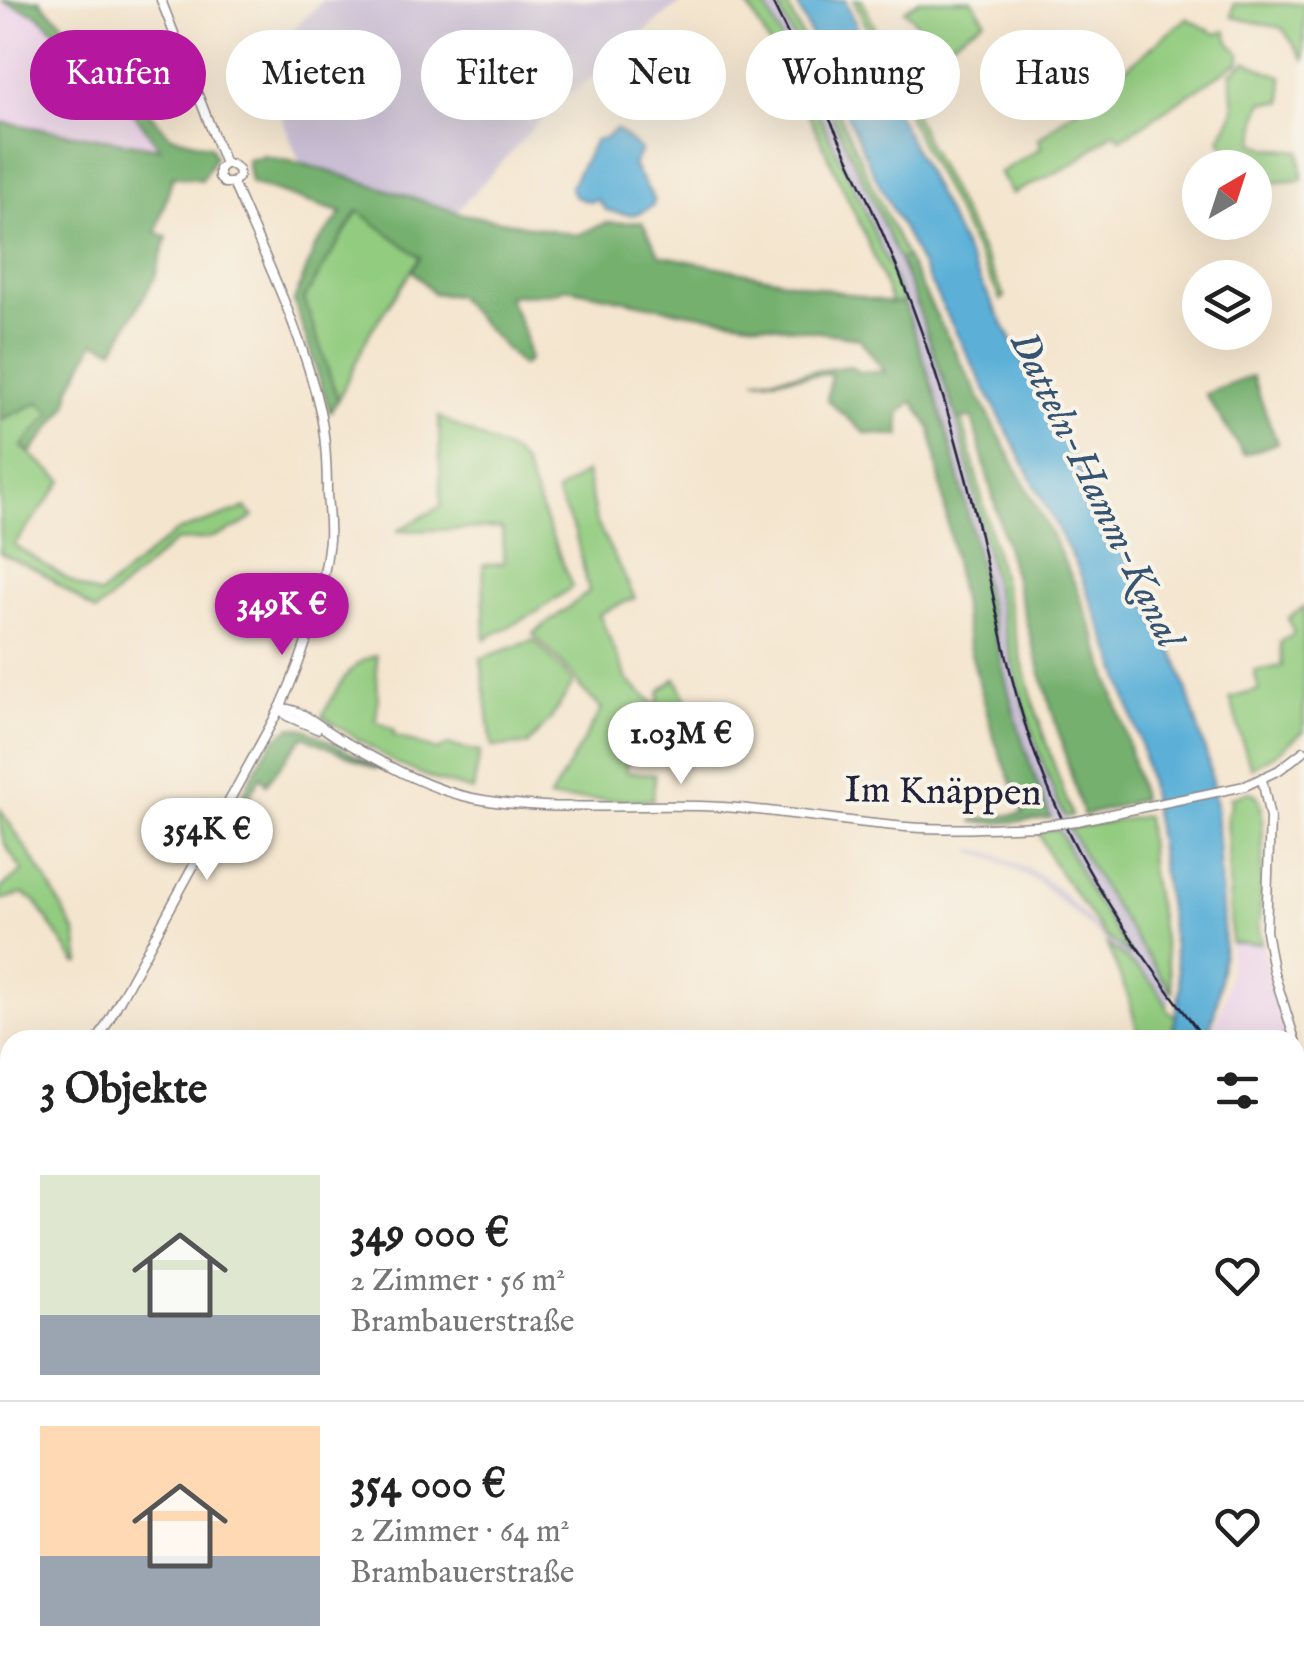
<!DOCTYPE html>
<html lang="de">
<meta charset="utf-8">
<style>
body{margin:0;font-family:"IM FELL English",serif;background:#f6f6f6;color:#222;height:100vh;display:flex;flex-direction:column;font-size:38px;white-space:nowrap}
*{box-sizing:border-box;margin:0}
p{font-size:32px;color:#767676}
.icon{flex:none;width:55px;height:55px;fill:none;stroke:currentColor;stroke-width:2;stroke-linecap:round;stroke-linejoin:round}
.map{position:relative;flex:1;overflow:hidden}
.details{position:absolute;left:0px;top:1030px;width:1305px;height:642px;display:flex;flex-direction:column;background:#fff;border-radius:30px 30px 0 0;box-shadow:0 10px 40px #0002}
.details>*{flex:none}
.guide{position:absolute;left:30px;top:30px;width:1245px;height:90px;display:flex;gap:20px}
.needle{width:65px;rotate:39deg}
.buttons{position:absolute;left:1182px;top:150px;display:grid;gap:20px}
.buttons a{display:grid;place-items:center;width:90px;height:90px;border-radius:50%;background:#fff;box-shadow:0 10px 40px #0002;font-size:50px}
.price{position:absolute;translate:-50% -85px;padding:0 22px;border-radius:35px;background:#fff;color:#222;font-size:32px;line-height:65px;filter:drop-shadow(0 2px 5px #0008)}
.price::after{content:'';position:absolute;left:50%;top:60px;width:30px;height:22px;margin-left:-15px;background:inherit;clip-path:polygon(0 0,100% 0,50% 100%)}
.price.selected{background:#b5179e;color:#fff}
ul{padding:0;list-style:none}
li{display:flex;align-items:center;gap:30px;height:250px;padding:0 40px}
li+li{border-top:2px solid #e0e0e0}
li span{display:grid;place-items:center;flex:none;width:280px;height:200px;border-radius:0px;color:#555}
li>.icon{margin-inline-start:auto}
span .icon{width:120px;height:120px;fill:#fffc;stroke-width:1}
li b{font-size:42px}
h2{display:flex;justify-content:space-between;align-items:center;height:120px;padding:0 40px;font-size:42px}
.chip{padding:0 35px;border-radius:45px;background:#fff;box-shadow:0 10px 40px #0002;font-size:35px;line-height:90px}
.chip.selected{background:#b5179e;color:#fff}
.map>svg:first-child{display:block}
.built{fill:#ecd1ea}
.industrial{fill:#cbbfd5}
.green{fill:#92cc7f;stroke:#5a775d;stroke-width:2.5}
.forest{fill:#75b06e;stroke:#4c6954;stroke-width:2.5}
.water{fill:#5cb0d8;stroke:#3f698a;stroke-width:2.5}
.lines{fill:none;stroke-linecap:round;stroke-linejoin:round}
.stream{stroke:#5cb0d8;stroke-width:2.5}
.secondary-casing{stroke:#8b8484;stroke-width:11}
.secondary{stroke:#fff;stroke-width:8}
.rail{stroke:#22223b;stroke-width:2.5}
.secondary-bridge-casing{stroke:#8b8484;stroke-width:11;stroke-linecap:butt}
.secondary-bridge{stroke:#fff;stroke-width:8}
.labels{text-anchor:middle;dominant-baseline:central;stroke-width:8;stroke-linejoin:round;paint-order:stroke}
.street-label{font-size:38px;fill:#22223b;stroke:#f7f3e8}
.water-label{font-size:40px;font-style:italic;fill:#365472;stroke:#f7f3e8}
</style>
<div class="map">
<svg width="1304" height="1672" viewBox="0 0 1304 1672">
<rect width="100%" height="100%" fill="#f7f3e8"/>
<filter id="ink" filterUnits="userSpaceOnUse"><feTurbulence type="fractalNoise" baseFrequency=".01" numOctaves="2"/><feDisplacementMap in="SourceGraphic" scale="20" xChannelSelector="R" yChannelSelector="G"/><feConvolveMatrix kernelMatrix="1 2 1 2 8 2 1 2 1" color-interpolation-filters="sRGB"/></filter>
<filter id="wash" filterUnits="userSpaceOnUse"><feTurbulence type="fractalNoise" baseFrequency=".0048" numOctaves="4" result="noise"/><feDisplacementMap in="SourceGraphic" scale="40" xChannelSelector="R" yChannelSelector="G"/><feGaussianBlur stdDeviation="2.25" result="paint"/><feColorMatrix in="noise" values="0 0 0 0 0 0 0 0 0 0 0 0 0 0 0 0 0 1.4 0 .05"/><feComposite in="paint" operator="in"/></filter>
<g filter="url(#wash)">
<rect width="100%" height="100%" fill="#f4e5ce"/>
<g class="built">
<path d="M 0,3 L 11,4 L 37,15 L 111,86 L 161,149 L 0,121 Z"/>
<path d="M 1231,943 L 1262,943 L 1274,1002 L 1288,1040 L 1216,1040 L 1211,1034 L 1224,1001 L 1229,976 Z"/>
</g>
<g class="industrial">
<path d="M 323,0 L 686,0 L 667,13 L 591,78 L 556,103 L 456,212 L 300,163 L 260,63 Z"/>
<path d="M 763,0 L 775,0 L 872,198 L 912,291 L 957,419 L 987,545 L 1000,611 L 1052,788 L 1087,864 L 1121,919 L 1173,993 L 1169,997 L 1172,1001 L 1167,1004 L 1130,962 L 1037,881 L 994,859 L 972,853 L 972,848 L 989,852 L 1034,872 L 1058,889 L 1104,935 L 1129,953 L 1078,871 L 1040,793 L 1019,734 L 1003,674 L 961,484 L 944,421 L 904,303 L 861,202 Z"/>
<path d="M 1295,1335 L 1304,1351 L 1304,1672 L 1230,1672 L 1227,1663 L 1295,1662 Z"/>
</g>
<g class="green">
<path d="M 745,0 L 763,1 L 861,202 L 904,303 L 892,303 L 866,237 L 810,118 Z"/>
<path d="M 775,0 L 785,0 L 906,257 L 899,260 L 872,198 Z"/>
<path d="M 854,0 L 862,0 L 929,147 L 1005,297 L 1001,300 L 923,148 Z"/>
<path d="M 919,0 L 972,0 L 985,20 L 943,47 L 937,37 L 930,41 L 911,16 L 904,11 Z"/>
<path d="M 1234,4 L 1304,4 L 1304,59 L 1282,28 L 1232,17 Z"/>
<path d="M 1187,18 L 1216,34 L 1226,31 L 1229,42 L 1240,54 L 1240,61 L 1121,139 L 1114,132 L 1070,166 L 1012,194 L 999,173 L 1042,147 L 1038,139 Z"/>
<path d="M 1247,61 L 1265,71 L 1282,76 L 1283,102 L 1263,102 L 1258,114 L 1255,143 L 1267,148 L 1300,151 L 1302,180 L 1255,184 L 1255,168 L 1237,167 L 1220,139 L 1234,112 L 1231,73 Z"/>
<path d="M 358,210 L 421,257 L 370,332 L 338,400 L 304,299 Z"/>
<path d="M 39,402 L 52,412 L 22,447 L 63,481 L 14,545 L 80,587 L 100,595 L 175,532 L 246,508 L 254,517 C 226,536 208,541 175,541 L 96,612 L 40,571 L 0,553 L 0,420 Z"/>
<path d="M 439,417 L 514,454 L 523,463 L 572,587 L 537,612 L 485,639 L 483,565 L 504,563 L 502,528 L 397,531 L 441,506 Z"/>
<path d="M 962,417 L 1024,670 L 1041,728 L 1072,816 L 1065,817 C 1008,690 991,553 957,419 Z"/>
<path d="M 586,472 L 596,521 L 635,598 L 599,614 L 628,681 L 658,707 L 660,691 L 676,678 L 698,724 L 699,737 L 665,757 L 658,750 L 670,733 L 651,714 C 634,732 626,747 626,772 L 655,774 L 653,800 L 549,799 L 602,709 L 579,686 L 577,679 L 533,634 L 589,592 L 575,532 L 556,493 Z"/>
<path d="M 1304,607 L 1304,731 L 1276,754 L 1251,768 C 1242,745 1238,722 1230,698 L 1259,690 L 1254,671 L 1282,666 L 1280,642 L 1294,634 L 1288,618 Z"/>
<path d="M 534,640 L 574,682 L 550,720 L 527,745 L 492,747 L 481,658 Z"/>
<path d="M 376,655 L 378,698 L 376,721 L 394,730 L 393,735 L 438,751 L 447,745 L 480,752 L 473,791 L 438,781 L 397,764 L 322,716 C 336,692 347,663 376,655 Z"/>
<path d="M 1246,792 C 1253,793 1255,792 1259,799 C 1267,815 1260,905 1259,928 L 1262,943 L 1231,943 L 1227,815 L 1231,806 L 1230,798 Z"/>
<path d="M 0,809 L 47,880 L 76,934 L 80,963 L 76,963 L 35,901 L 23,894 L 0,900 L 0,889 L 23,871 C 4,844 0,843 0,809 Z"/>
<path d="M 1146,816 L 1151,873 L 1173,993 C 1135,939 1099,886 1069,828 Z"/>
<path d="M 1058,829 L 1089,890 L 1131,956 L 1104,935 L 1051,860 L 1038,831 Z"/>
<path d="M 1107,944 C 1129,961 1161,984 1169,1012 L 1176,1016 L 1170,1040 L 1140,1040 L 1128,996 Z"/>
</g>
<g class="forest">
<path d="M 0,0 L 41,0 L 41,3 L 101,56 L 169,135 L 211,146 L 215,157 L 202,180 L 173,176 L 156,232 L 167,237 L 155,277 L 114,349 L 95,342 L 71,387 L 68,405 L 31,453 L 22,446 L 52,412 L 39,402 L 0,420 L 0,122 L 160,148 L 112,85 L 38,15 Z"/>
<path d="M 264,156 L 300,163 L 351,178 L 463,214 L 577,235 L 606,223 L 642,222 L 660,255 L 892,303 L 904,303 C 925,363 946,424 961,486 C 989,598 1005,712 1051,818 L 1001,823 L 974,822 L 973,820 L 1024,813 L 995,741 L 969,646 L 931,429 L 913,401 L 899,413 L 900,436 L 865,433 L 827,400 L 831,374 L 755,380 L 850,366 L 858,372 L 885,372 L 859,338 L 683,312 L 567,288 L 553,293 L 508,296 L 524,332 L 529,360 L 522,366 L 456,296 L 433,293 L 412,270 L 420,257 L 358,211 L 304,299 L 338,400 L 330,412 L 294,301 L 315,247 L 342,213 L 251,183 L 247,160 Z"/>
<path d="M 906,257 L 1052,536 L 1076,586 L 1095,635 L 1123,723 L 1142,799 C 1122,805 1105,811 1083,815 L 1032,643 L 972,418 L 957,419 L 912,291 L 899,260 Z"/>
<path d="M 1252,376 L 1277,443 L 1244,455 L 1205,394 Z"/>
<path d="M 291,727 L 306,729 L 377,767 L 376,769 L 304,736 L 266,784 L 261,776 L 239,813 L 235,811 C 250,783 263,743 291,727 Z"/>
<path d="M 47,1663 L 278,1662 L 293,1671 L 299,1663 L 329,1663 L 341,1672 L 13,1672 Z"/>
<path d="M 859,1663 L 859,1662 L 1064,1663 L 1062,1672 L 845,1672 Z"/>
</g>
<g class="water">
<path d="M 795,0 L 845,0 L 904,129 L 979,278 L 1095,498 L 1178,663 L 1208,760 L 1216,806 L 1224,943 L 1218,998 L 1207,1040 L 1170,1040 L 1174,1031 L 1180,987 L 1150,788 L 1140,741 L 1114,658 L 1078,568 L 870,166 Z"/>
<path d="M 616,129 L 641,150 L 633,166 L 654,199 L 653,205 C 636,219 626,215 606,210 L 597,199 L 590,202 L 575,197 L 570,187 L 595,140 L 605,138 Z"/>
<path d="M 1082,1663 L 1204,1663 L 1206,1672 L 1081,1672 Z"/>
</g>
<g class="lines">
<path class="stream" d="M 1295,1274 L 1304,1288"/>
</g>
</g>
<g filter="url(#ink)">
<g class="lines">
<g class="secondary-casing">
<g id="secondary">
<path d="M 161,0 L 225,164"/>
<path d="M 225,164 L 219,169 L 219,177 L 224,183 L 233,183"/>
<path d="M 225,164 L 231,164 L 238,169 L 239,176 L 233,183"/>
<path d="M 280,708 C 302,708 321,728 340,739 C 382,762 424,788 472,798 C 552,814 642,802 723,807 C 784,811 845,822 906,827 C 949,830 992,828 1036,826"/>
<path d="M 280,708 L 287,716 L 317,729"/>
<path d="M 1262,779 L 1270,818 L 1266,931 L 1273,970 L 1295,1040"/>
<path d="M 1077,821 L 1245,786 L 1279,770 L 1304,751"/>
<path d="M 98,1040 L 280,708 C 304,655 323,599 329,540 C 330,525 328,509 327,495 C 327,467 326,438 320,411 C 302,332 265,257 233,183"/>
<path d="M 1295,1041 L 1304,1065"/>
<path d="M 0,1218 L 10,1199"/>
</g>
</g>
<use href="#secondary" class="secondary"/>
<g class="rail">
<path d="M 771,0 C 829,118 890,234 931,360 C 952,422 969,485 983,549 C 999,621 1012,693 1038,762 C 1077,868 1138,951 1205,1040"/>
<path d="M 1295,1165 L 1304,1179"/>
</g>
<g class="secondary-bridge-casing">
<path id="secondary-bridge" d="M 1036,826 L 1077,821"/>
</g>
<use href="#secondary-bridge" class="secondary-bridge"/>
</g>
</g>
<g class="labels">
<g class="street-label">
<text transform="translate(943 793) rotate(1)">Im Knäppen</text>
</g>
<g class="water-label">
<text transform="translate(1095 490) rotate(64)">Datteln-Hamm-Kanal</text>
</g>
</g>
</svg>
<div class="buttons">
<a><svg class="needle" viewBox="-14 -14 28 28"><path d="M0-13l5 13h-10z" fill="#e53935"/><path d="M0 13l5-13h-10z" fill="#767676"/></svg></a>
<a><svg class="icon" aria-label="layers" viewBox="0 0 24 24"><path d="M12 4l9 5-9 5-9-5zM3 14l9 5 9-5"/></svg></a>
</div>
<b class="price selected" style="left:282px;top:658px">349K €</b>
<b class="price" style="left:681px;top:787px">1.03M €</b>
<b class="price" style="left:207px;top:883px">354K €</b>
<div class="guide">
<a class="chip selected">Kaufen</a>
<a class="chip">Mieten</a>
<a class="chip">Filter</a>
<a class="chip">Neu</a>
<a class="chip">Wohnung</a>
<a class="chip">Haus</a>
</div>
<section class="details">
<h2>3 Objekte<svg class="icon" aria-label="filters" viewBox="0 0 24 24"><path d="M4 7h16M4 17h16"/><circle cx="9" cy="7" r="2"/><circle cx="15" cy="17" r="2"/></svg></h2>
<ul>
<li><span style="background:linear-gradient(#dfe7d0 70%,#9aa5b1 0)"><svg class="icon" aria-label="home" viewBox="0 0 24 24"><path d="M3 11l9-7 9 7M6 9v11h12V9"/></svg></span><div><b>349 000 €</b><p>2 Zimmer · 56 m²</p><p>Brambauerstraße</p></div><svg class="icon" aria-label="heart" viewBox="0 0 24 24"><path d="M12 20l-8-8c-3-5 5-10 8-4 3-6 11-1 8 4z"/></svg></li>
<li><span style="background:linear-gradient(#ffd9b3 65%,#9aa5b1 0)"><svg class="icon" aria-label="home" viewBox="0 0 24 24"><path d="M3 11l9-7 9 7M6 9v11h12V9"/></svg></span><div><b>354 000 €</b><p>2 Zimmer · 64 m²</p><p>Brambauerstraße</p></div><svg class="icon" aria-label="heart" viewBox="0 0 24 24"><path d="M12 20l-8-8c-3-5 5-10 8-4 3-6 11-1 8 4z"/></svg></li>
</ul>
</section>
</div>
